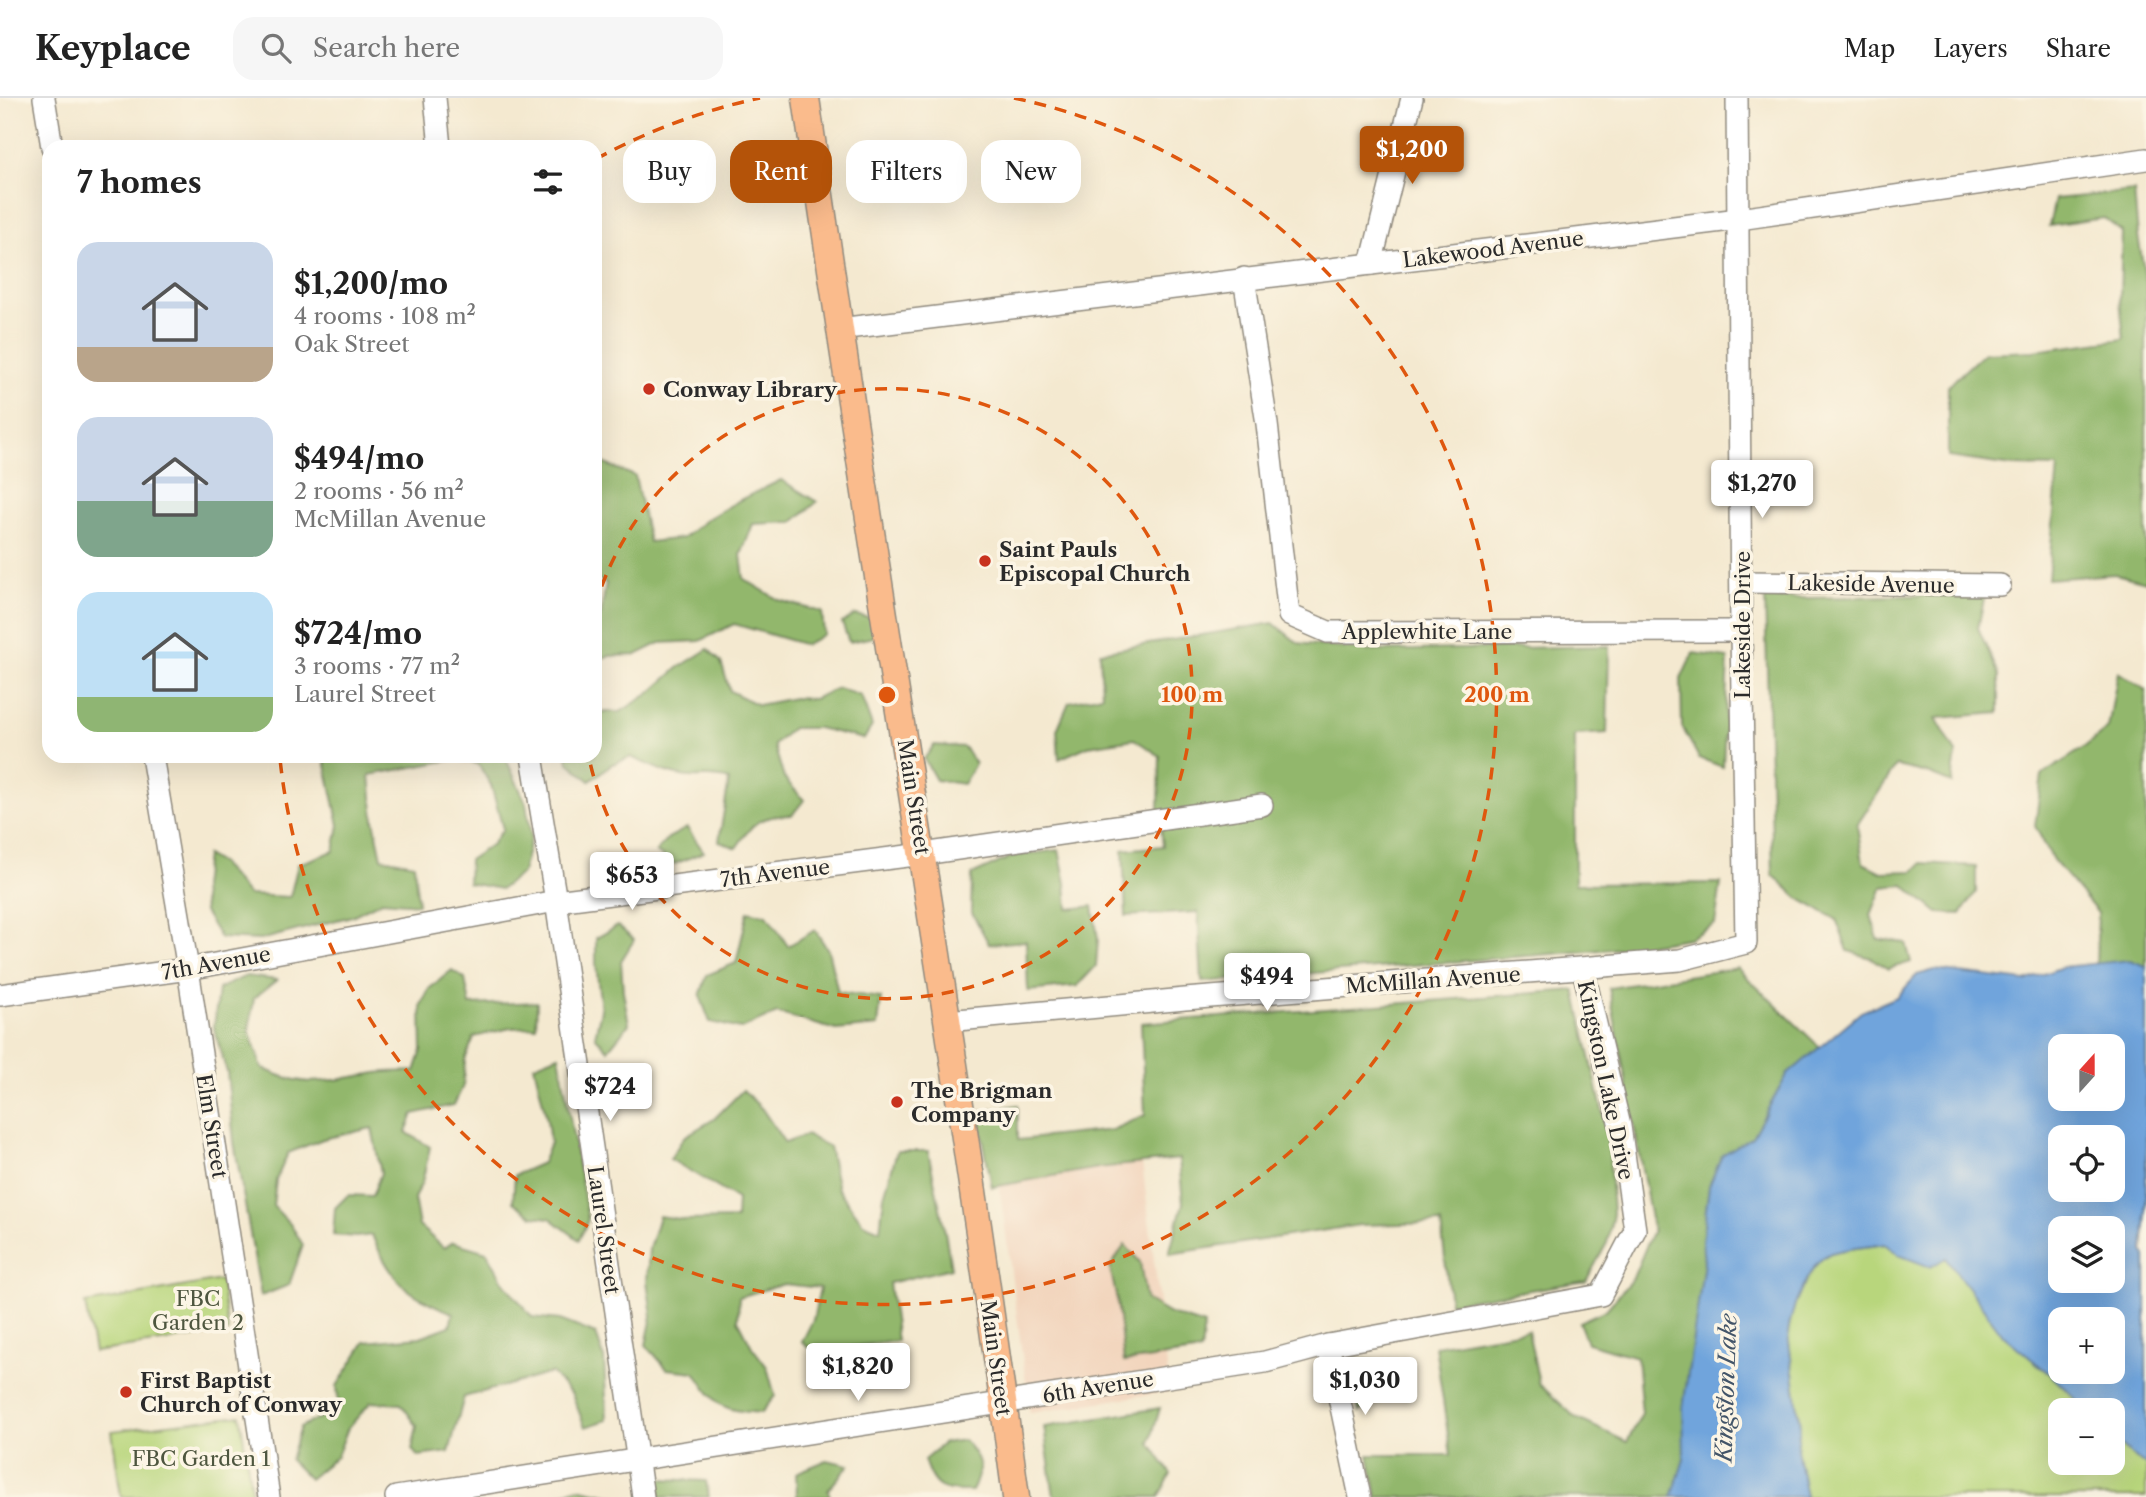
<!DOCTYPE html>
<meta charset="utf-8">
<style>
body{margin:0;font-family:"Libre Caslon Text",serif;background:#f6f6f6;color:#222;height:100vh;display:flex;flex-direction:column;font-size:26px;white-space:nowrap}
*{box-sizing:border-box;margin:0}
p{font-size:23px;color:#767676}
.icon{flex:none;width:38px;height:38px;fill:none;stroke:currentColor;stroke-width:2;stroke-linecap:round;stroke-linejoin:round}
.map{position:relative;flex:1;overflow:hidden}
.drawer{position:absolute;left:42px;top:42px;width:560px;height:623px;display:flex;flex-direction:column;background:#fff;border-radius:21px;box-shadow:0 7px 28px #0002}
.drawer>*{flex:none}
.top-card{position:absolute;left:623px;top:42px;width:665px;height:63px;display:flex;gap:14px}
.needle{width:46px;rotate:21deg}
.controls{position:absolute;left:2048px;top:936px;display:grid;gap:14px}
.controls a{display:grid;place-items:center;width:77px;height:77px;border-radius:14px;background:#fff;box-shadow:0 7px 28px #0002;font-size:35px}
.price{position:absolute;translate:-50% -60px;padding:0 16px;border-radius:7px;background:#fff;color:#222;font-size:23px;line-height:46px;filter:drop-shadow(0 2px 4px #0008)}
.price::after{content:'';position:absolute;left:50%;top:42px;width:21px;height:16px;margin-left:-10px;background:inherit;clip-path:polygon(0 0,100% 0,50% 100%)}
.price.active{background:#b45309;color:#fff}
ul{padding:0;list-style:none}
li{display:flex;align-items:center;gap:21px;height:175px;padding:0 35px}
li span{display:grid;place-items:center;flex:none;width:196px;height:140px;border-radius:21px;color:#555}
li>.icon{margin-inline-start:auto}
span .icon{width:84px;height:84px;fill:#fffc;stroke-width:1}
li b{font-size:30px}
h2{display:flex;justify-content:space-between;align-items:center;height:84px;padding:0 35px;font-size:30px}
.pill{padding:0 24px;border-radius:21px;background:#fff;box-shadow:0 7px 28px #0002;font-size:24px;line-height:63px}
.pill.active{background:#b45309;color:#fff}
header{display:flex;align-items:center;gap:42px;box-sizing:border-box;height:98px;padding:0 35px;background:#fff;border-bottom:2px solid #e0e0e0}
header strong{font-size:33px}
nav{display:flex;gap:38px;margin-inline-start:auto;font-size:24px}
.search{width:490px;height:63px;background:#f6f6f6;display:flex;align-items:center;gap:18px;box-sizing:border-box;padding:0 24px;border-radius:21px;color:#767676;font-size:26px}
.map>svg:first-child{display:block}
.built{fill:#f2d5bd}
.green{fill:#b8d67c;stroke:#728054;stroke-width:2}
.forest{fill:#92b76c;stroke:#5e714c;stroke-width:2}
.water{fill:#70a4dc;stroke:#4e6884;stroke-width:2;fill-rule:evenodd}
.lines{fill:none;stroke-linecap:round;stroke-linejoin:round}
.minor-casing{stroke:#908a7e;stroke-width:24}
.major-casing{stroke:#908a7e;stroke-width:29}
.minor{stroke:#fff;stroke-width:21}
.major{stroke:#fabb8c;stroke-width:26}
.ring{fill:none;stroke:#df570e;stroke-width:3.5;stroke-dasharray:12 9}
.poi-dot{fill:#c8321e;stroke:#fcf5e5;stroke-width:2.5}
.labels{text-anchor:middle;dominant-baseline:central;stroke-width:7;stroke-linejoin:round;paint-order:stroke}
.street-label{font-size:21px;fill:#2b2b2b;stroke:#fcf5e5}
.poi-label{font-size:21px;font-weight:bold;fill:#2b2b2b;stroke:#fcf5e5;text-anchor:start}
.park-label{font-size:21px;fill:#4e563f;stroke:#fcf5e5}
.water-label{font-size:23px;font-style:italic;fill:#435569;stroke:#fcf5e5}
.centre{fill:#df570e;stroke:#fcf5e5;stroke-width:3.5}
.ring-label{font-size:21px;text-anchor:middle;font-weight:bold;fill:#df570e;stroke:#fcf5e5;stroke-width:7;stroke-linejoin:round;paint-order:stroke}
</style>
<header>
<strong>Keyplace</strong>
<div class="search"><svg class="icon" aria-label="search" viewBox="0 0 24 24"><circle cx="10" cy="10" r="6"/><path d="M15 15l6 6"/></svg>Search here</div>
<nav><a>Map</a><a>Layers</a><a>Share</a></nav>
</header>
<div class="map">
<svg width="2146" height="1399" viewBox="0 0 2146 1399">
<rect width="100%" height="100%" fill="#fcf5e5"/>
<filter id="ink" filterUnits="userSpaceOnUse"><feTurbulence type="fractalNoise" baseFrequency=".0143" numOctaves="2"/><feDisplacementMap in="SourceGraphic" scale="14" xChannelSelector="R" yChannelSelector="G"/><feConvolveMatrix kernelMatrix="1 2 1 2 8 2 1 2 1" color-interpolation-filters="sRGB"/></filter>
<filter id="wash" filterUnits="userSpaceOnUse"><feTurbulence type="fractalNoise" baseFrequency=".00686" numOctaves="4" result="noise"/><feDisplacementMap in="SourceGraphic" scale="28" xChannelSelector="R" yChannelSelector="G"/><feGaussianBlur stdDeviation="1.57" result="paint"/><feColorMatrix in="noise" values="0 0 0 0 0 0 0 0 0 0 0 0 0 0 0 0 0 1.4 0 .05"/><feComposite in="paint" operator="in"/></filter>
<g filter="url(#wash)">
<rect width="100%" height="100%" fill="#f4e9d0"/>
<path class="built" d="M 1141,1056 L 1170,1293 L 1030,1315 L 998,1077 Z"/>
<g class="green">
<path d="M 1885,1146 L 1899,1157 L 1946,1159 L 2004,1238 L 2053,1279 L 2087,1312 L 2060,1312 L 2060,1365 L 2112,1365 L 2112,1339 L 2124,1351 L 2146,1367 L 2146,1399 L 1806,1399 L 1797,1351 L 1800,1328 L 1788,1236 C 1790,1215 1809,1163 1831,1155 C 1847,1150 1868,1149 1885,1146 Z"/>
<path d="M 221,1182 L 228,1234 L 94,1254 L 85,1206 Z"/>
<path d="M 240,1317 L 252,1398 L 121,1399 L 112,1333 Z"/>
</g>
<g class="forest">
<path d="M 2134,93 L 2138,138 L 2146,184 L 2146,484 L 2115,476 L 2048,481 L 2058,369 L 2013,368 L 1948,359 L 1948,288 L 1984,255 L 2034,253 L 2124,241 L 2120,202 L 2122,134 L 2104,120 L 2049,128 L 2055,101 Z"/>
<path d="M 600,364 L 635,378 L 649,444 L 683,440 L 707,421 L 742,401 L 781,382 L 817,404 L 793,424 L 753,426 L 741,457 L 744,481 L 779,502 L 822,514 L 824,536 L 806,547 L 734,526 L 700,543 L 660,545 L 636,557 L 609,558 L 595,562 L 595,522 L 601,518 L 606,485 L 595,480 L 595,366 Z"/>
<path d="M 1985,496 L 1978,530 L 1999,577 L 1999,615 L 1936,620 L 1956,655 L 1952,685 L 1927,675 L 1896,668 L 1857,727 L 1863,765 L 1881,774 L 1914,773 L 1922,765 L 1976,768 L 1976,794 L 1961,816 L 1938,815 L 1904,787 L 1882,789 L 1871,817 L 1878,841 L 1906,845 L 1911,864 L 1888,871 L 1871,860 L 1848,853 L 1836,821 L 1798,800 L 1773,777 L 1765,501 Z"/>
<path d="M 855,517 L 871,520 L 874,539 L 849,544 L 842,525 Z"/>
<path d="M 1273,525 L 1298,545 L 1368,553 L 1609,548 L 1607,635 L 1575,637 L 1575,786 L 1721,785 L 1715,826 L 1689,840 L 1625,850 L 1202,884 L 1198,814 L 1126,818 L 1123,752 L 1163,748 L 1159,711 L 1160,658 L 1134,641 L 1088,648 L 1059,661 L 1057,632 L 1069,604 L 1102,597 L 1100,554 Z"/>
<path d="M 708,551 L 721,564 L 730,593 L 758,607 L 794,600 L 813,601 L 838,590 L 861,598 L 872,628 L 864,641 L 818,630 L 792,630 L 774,647 L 784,680 L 804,702 L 792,717 C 759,718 754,723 736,750 L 719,743 L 729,682 C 714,677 705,680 690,679 C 670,678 649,667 631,659 L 612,666 L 590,683 L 568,664 L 567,658 L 595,658 L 595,614 L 620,614 L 650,595 L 678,570 Z"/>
<path d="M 1693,555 L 1728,560 L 1723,669 L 1699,660 L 1682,629 L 1681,581 Z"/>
<path d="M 2118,574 L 2146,592 L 2146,898 L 2096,868 L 2098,815 L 2053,762 L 2035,728 L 2042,677 L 2082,651 L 2108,630 Z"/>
<path d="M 934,647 L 964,649 L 975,666 L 963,686 L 936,682 L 924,661 Z"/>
<path d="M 324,658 L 507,658 L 507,663 L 526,705 L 531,739 L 522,775 L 501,791 L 468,785 L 469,762 L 491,747 L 503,731 L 491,687 L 478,666 L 456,661 L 370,677 L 374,722 L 382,760 L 414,766 L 418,806 L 382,803 L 352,818 L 260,842 L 220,840 L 204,814 L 202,789 L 206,757 L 221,766 L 248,797 L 290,799 L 298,766 L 334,753 L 339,727 Z"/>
<path d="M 687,730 L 704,754 L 675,766 L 656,754 L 668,740 Z"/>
<path d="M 1059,752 L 1066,785 L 1068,811 L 1093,808 L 1098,841 L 1096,868 L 1077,888 L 1028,893 L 1026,843 L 989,846 L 971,813 L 972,777 L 1013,758 Z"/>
<path d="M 748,813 L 767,817 L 788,848 L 815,832 L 828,852 L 838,894 L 881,900 L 878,928 L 836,932 L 777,915 L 741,931 L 710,924 L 700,898 L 707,877 L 736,865 Z"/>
<path d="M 618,828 L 634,842 L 621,863 L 623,893 L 629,926 L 608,952 L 595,938 L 601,912 L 596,866 L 596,840 Z"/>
<path d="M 1737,870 L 1827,956 L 1700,1399 L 1377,1399 L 1369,1357 L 1451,1357 L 1435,1248 L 1528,1232 L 1539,1286 L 1576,1320 L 1627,1344 L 1642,1316 L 1637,1259 L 1587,1245 L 1579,1224 L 1606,1212 L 1633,1180 L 1653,1132 L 1609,890 Z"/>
<path d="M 452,872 L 465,881 L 470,907 L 537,904 L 536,929 L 510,930 L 474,939 L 465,962 L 463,988 L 454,1007 L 413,1016 L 406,1034 L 430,1049 L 422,1085 L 414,1100 L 419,1128 L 444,1150 L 453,1144 L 487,1154 L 504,1185 L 532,1219 L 560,1222 L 596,1236 L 604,1260 L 607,1322 L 585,1329 L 572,1296 L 551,1275 L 464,1299 L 449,1354 L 418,1358 L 412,1352 L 417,1328 L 401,1306 L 371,1304 L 348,1330 L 337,1358 L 309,1381 L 290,1362 L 300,1329 L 339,1311 L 337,1288 L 365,1244 L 420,1239 L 450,1228 L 453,1215 C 406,1197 392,1184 372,1137 L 356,1139 L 333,1137 L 335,1110 L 348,1097 L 372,1098 L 381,1075 L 372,1030 L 323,1041 L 288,1055 L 276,1082 L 273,1108 L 291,1127 L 303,1147 L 289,1187 L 261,1198 L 234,1044 L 227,974 L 214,931 L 218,891 L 246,878 L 277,882 L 254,900 L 249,933 L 262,970 C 307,992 324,983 371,976 C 385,973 401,974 415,973 L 422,952 L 421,907 L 429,891 Z"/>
<path d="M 1575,892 L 1608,1038 L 1613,1116 L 1607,1145 L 1586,1183 L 1450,1205 L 1441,1125 L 1360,1127 L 1169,1156 L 1183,1105 L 1179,1061 L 1098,1070 L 992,1089 L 978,1014 L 1018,1007 L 1018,1042 L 1112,1032 L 1145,1017 L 1141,925 Z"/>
<path d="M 559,957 L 588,1122 L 579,1142 L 550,1120 L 533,1118 L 513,1104 L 515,1077 L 542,1065 L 550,1045 L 547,1022 L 534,967 Z"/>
<path d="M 743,992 L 762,1011 L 785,1045 L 806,1037 L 829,1049 L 838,1091 L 863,1125 L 880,1132 L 884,1098 L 897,1053 L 928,1053 L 946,1139 L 951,1170 L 889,1185 L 897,1243 L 849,1249 L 823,1263 L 802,1244 L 813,1222 L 820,1190 L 784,1186 L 739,1199 L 738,1222 L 752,1249 L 767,1269 L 775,1298 L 761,1315 C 719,1312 718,1309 695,1274 L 667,1271 L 646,1247 L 652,1218 L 647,1183 L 649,1151 L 659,1118 L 687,1122 L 736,1121 L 737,1101 L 670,1061 L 684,1039 L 714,1021 Z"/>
<path d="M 1125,1147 L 1140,1164 L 1146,1202 L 1170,1216 L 1204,1227 L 1201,1253 L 1124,1264 L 1117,1202 L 1110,1169 Z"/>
<path d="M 1350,1259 L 1397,1266 L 1376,1301 L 1359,1314 Z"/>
<path d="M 1160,1310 L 1150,1345 L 1171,1376 L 1159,1399 L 1054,1399 L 1044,1329 Z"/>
<path d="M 964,1342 C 982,1363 984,1368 972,1393 C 941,1393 934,1392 924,1362 L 944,1345 Z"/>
<path d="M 827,1362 L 849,1367 L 828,1392 L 830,1399 L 797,1399 L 796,1375 Z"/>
<path d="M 659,1381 L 706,1383 L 709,1399 L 660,1399 Z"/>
<path d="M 578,1390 L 617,1399 L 553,1399 Z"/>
</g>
<path class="water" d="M 2130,862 L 2146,868 L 2146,1113 L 2143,1153 L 2146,1159 L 2146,1367 L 2124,1351 L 2112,1339 L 2112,1312 L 2087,1312 L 2053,1279 L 2004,1238 L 1946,1160 L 1930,1169 L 1899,1157 L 1885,1146 C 1868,1149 1847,1150 1831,1155 C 1809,1163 1790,1215 1788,1236 L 1800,1328 L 1797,1351 L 1806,1399 L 1672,1399 L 1684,1361 L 1683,1309 L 1704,1164 L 1702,1143 L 1709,1088 L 1722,1057 L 1752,1039 L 1787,977 L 1861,914 L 1897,899 L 1917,877 L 1935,872 L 2025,883 L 2062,869 ZM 2060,948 L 2112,948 L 2112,1001 L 2060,1001 ZM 2060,1040 L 2112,1040 L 2112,1092 L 2060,1092 ZM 2060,1130 L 2112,1130 L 2112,1183 L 2060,1183 ZM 2060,1222 L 2112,1222 L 2112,1274 L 2060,1274 Z"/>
</g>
<g filter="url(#ink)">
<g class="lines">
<g class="minor-casing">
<g id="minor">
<path d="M 44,0 L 52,49"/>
<path d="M 435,0 L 440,49"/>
<path d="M 1371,166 L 1412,0"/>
<path d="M 1244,180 L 1267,326 L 1289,517 L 1328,534 L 1741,533"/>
<path d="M 839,231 L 1739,121 L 2146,61"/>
<path d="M 1741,484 L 2000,487"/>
<path d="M 152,658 L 188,871 L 269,1399"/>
<path d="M 532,658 L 556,803 L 643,1399"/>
<path d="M 0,897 L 188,871 L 556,803 L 923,756 L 1262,707"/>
<path d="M 947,923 L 1185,901 L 1680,862 L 1746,845 L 1741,533 L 1737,0"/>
<path d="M 1328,1247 L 1360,1399"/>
<path d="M 396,1399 L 1265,1264 L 1328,1247 L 1601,1197 L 1635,1132 L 1620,1028 L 1583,871"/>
</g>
</g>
<g class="major-casing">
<path id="major" d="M 806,0 C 872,467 954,931 1016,1399"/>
</g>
<use href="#minor" class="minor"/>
<use href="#major" class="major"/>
</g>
</g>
<g class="ring">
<path d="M595 508A305 305 0 1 1 589 660"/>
<path d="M596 61A610 610 0 0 1 760 0M1014 0A610 610 0 1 1 280 661"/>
</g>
<g class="poi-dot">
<circle cx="649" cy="291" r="7"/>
<circle cx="985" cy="463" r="7"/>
<circle cx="897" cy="1004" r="7"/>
<circle cx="126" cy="1294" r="7"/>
</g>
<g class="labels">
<g class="street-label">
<text transform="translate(1493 151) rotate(-7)">Lakewood Avenue</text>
<text transform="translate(1871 486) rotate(1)">Lakeside Avenue</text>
<text transform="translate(1742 527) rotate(-90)">Lakeside Drive</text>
<text x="1427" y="533">Applewhite Lane</text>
<text transform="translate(914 699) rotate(81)">Main Street</text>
<text transform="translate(775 775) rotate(-7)">7th Avenue</text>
<text transform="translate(216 865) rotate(-10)">7th Avenue</text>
<text transform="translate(1433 882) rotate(-4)">McMillan Avenue</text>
<text transform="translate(1606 982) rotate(78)">Kingston Lake Drive</text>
<text transform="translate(212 1028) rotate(81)">Elm Street</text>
<text transform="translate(604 1132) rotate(82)">Laurel Street</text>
<text transform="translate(996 1260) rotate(82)">Main Street</text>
<text transform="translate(1098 1289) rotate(-9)">6th Avenue</text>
</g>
<g class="poi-label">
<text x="663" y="291">Conway Library</text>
<text x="999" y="451">Saint Pauls<tspan x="999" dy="24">Episcopal Church</tspan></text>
<text x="911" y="992">The Brigman<tspan x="911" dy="24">Company</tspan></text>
<text x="140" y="1282">First Baptist<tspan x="140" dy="24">Church of Conway</tspan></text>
</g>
<g class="park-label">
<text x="198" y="1200">FBC<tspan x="198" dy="24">Garden 2</tspan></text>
<text x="201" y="1360">FBC Garden 1</text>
</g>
<g class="water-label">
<text transform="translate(1726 1290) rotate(-88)">Kingston Lake</text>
</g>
</g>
<circle cx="887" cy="597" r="10" class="centre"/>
<g class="ring-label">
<text x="1192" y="604">100 m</text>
<text x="1497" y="604">200 m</text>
</g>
</svg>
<div class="controls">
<a><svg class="needle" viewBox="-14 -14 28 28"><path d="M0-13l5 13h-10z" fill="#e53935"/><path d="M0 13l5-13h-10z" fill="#767676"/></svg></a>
<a><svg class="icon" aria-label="locate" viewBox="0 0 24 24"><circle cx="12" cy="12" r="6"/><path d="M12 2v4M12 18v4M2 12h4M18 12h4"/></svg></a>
<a><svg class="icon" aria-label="layers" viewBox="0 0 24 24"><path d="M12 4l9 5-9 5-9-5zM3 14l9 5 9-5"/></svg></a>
<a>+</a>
<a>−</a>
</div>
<b class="price active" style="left:1412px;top:88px">$1,200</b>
<b class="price" style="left:1762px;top:422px">$1,270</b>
<b class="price" style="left:632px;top:814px">$653</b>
<b class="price" style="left:1267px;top:915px">$494</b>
<b class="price" style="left:610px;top:1025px">$724</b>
<b class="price" style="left:858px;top:1305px">$1,820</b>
<b class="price" style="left:1365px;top:1319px">$1,030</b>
<div class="top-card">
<a class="pill">Buy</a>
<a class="pill active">Rent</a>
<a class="pill">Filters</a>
<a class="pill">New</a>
</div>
<section class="drawer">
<h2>7 homes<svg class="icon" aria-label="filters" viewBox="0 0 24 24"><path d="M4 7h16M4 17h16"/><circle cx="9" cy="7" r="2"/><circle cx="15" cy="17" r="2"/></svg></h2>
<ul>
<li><span style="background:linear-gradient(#c9d6e8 75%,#b9a48a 0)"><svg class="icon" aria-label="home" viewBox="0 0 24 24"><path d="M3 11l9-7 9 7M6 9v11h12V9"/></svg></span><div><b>$1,200/mo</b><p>4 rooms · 108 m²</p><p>Oak Street</p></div></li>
<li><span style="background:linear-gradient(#c9d6e8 60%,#7fa58c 0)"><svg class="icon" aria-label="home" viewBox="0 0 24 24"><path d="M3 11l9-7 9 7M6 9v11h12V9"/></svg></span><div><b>$494/mo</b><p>2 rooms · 56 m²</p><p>McMillan Avenue</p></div></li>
<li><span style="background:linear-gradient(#bfe0f5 75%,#8fb573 0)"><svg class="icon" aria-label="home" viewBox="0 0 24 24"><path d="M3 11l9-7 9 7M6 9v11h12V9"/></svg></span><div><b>$724/mo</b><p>3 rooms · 77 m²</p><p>Laurel Street</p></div></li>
</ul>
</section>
</div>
